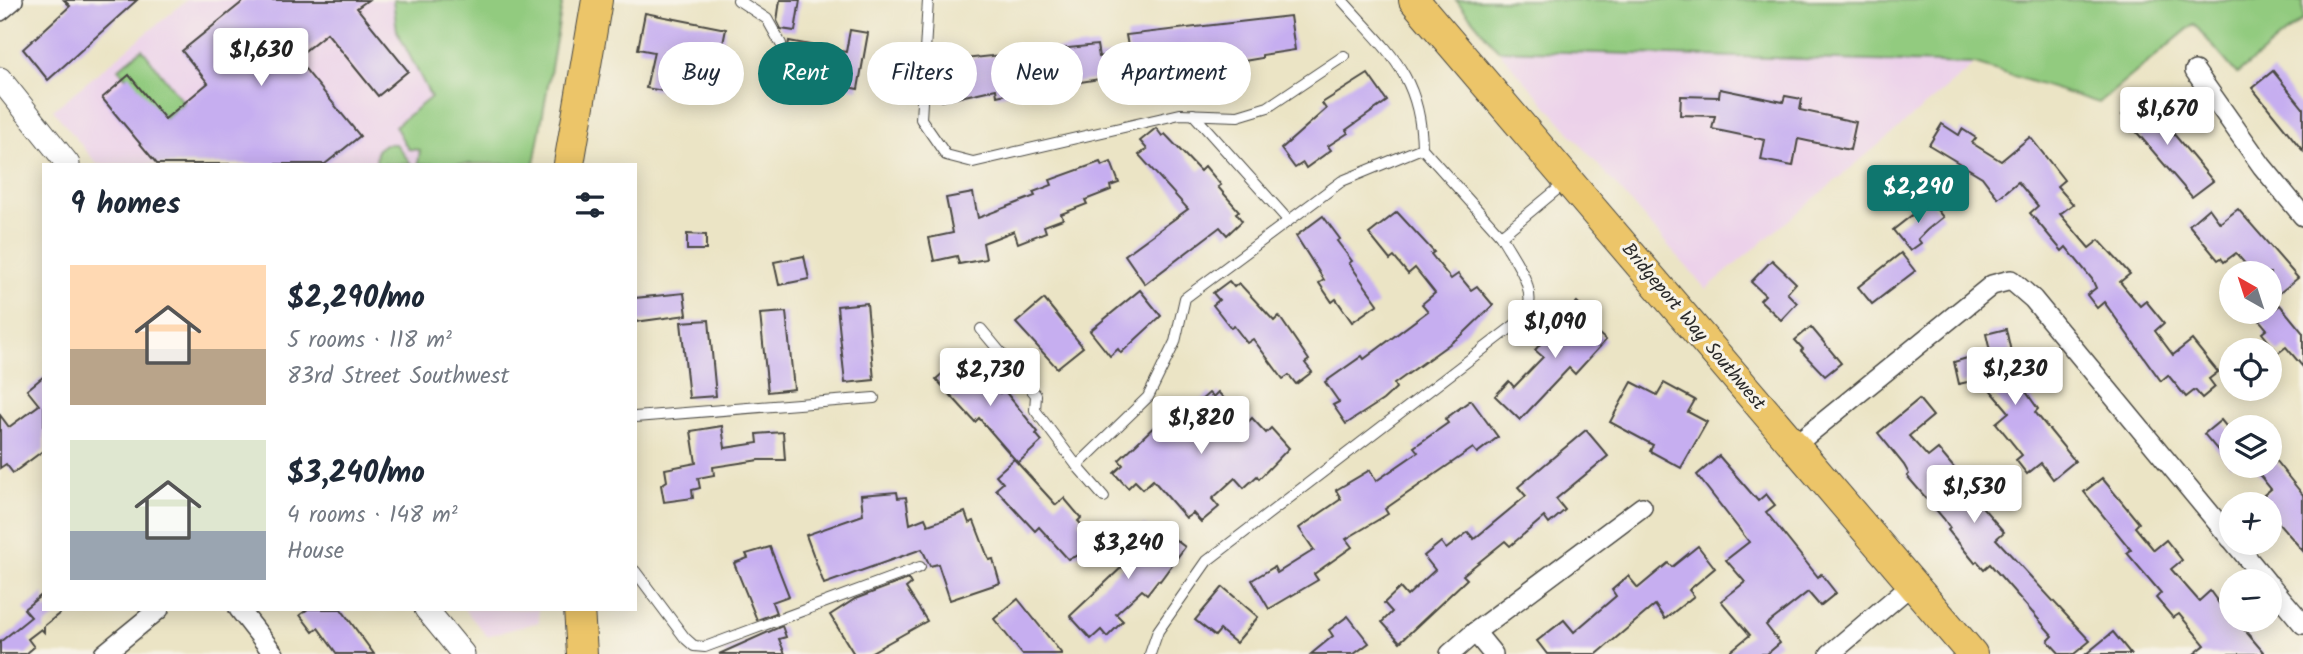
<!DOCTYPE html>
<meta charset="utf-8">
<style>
body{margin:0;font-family:Kalam,sans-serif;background:#f6f6f7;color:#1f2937;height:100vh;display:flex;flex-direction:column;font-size:26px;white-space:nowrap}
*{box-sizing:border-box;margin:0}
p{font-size:23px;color:#747a83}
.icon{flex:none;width:38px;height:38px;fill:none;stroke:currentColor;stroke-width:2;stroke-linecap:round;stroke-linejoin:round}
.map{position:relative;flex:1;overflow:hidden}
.sheet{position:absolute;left:42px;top:163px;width:595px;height:448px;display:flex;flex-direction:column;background:#fff;border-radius:0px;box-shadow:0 4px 18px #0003}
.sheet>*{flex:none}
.hud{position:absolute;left:658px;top:42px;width:665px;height:63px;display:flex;gap:14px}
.needle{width:46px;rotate:321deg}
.tools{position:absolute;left:2219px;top:261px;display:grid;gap:14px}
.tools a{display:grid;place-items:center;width:63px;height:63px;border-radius:50%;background:#fff;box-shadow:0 4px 18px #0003;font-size:35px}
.price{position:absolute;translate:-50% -60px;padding:0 16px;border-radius:7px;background:#fff;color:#222;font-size:23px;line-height:46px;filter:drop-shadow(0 2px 4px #0008)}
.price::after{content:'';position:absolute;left:50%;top:42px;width:21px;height:16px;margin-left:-10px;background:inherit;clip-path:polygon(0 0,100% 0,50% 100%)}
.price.current{background:#0f766e;color:#fff}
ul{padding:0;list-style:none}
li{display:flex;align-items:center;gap:21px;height:175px;padding:0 28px}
li span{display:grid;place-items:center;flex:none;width:196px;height:140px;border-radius:0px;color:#555}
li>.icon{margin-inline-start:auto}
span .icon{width:84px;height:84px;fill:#fffc;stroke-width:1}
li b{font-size:30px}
h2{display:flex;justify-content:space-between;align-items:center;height:84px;padding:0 28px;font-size:30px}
.chip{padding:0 24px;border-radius:32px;background:#fff;box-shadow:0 4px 18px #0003;font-size:24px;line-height:63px}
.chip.current{background:#0f766e;color:#fff}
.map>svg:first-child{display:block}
.built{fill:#ecd1ea}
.green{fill:#92cb7f;stroke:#5e7b55;stroke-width:2}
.building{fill:#c6aef0}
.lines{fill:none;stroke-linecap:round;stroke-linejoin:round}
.service-casing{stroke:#484742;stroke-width:12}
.minor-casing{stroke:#484742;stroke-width:22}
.tertiary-casing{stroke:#484742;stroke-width:25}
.primary-casing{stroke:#484742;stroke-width:32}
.service{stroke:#fff;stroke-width:10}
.minor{stroke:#fff;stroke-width:19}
.tertiary{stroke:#fff;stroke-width:23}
.primary{stroke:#ecc569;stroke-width:30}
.labels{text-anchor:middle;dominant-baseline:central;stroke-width:6;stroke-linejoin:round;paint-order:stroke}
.street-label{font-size:19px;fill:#2b2b2b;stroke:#f7f3e8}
</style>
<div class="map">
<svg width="2303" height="654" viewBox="0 0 2303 654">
<rect width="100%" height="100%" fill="#f7f3e8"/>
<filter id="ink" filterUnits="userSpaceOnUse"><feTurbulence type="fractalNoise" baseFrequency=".0143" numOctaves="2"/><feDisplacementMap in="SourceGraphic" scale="14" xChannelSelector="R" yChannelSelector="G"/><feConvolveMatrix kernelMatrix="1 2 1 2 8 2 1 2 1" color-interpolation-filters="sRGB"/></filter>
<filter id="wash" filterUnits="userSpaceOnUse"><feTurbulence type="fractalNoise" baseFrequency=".00686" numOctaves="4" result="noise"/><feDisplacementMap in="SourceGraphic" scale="28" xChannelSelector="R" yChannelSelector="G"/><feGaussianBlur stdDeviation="1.57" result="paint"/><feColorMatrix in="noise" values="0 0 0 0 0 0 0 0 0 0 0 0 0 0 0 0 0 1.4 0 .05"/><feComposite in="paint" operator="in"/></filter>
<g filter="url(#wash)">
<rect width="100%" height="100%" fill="#ebe4c5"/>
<g class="built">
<path d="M 187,0 L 563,0 L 534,164 L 97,164 L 53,110 Z"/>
<path d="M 1498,50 L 1975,64 L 1706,289 Z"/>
<path d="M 464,609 L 538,609 L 539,622 L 487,636 Z"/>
</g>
<g class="green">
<path d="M 393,0 L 563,0 L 534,164 L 418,164 L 420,150 L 408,149 L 395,126 L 431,97 L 397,31 Z"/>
<path d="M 1456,0 L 2303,0 L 2303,19 L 2237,74 L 2194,24 L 2099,103 L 1975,64 L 1498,50 Z"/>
<path d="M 142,49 L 184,103 L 165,119 L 118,69 Z"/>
<path d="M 385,144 L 396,144 L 411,164 L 376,164 L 377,150 Z"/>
</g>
<g id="blocks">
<g class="building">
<path d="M 64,0 L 137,0 L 48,80 L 23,49 L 70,6 Z"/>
<path d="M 245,0 L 368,0 L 357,8 L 408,71 L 378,96 L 327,33 L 296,58 L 360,136 L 325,164 L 157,164 L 102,98 L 129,75 L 165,119 L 208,83 L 182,51 Z"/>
<path d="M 780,0 L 800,0 L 795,31 L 781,29 L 777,21 Z"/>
<path d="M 645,13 L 726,29 L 719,63 L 676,55 L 669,92 L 646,88 L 654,52 L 638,49 Z"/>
<path d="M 1290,16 L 1295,50 L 1262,55 L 1262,58 L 1238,62 L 1237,55 L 1185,65 L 1184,58 L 1105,74 L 1106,78 L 1074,83 L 1075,87 L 1050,91 L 1049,84 L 997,96 L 996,89 L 942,101 L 936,66 L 964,62 L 963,59 L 1097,45 L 1099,57 L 1129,52 L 1126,35 Z"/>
<path d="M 850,30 L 868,33 L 858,89 L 783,75 L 789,41 L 846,52 Z"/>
<path d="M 2273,71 L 2303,108 L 2303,151 L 2252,88 Z"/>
<path d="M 1368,74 L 1387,101 L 1346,130 L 1348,133 L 1328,146 L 1331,150 L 1306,168 L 1303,163 L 1295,168 L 1281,149 L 1326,109 L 1322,103 Z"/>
<path d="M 1720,89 L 1783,102 L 1785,96 L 1802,99 L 1800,110 L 1856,122 L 1850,150 L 1798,139 L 1793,166 L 1761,160 L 1765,140 L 1712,129 L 1715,116 L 1680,115 L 1681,96 L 1719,97 Z"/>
<path d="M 2143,97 L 2213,181 L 2192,197 L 2122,115 Z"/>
<path d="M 1942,124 L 1959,135 L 1962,129 L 1976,138 L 1972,143 L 2001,161 L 2030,137 L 2064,180 L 2057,186 L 2073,204 L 2060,214 L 2089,248 L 2099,240 L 2130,274 L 2120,282 L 2140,306 L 2146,301 L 2164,323 L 2155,331 L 2173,355 L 2192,340 L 2218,372 L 2209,379 L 2215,387 L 2202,398 L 2195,390 L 2186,397 L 2168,375 L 2161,381 L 2104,302 L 2097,308 L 2087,295 L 2096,288 L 2092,279 L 2066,247 L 2062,251 L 2030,213 L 2038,206 L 2018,182 L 1998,198 L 1982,177 L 1929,145 Z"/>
<path d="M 1156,128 L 1162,136 L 1165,134 L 1200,171 L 1205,166 L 1221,185 L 1218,187 L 1239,211 L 1236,213 L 1242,221 L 1227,235 L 1220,227 L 1145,284 L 1125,255 L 1188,209 L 1139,155 L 1147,149 L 1140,141 Z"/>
<path d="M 1100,162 L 1102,166 L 1111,162 L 1119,183 L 1110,186 L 1111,190 L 1085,200 L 1087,204 L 1061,214 L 1063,219 L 1044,226 L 1046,232 L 1018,243 L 1014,231 L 983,243 L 986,259 L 959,264 L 957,256 L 934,261 L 929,238 L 953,233 L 946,198 L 973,193 L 978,218 L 1035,196 L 1033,192 L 1052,185 L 1050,180 Z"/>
<path d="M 1930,201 L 1943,217 L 1927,230 L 1918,239 L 1921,243 L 1910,251 L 1893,230 Z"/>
<path d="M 2209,208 L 2220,223 L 2238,209 L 2298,278 L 2270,301 L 2270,273 L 2253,273 L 2236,253 L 2224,262 L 2221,258 L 2218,260 L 2189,225 Z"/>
<path d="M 1397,212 L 1434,252 L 1431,254 L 1451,279 L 1458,274 L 1471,290 L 1477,286 L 1493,305 L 1462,335 L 1394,384 L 1396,388 L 1383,400 L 1346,424 L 1333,405 L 1339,402 L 1325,382 L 1362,356 L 1364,359 L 1428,311 L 1422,304 L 1435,293 L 1415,268 L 1408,274 L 1394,257 L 1390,260 L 1369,234 Z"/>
<path d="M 1323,216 L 1340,239 L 1337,241 L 1352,261 L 1349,263 L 1378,304 L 1352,322 L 1336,299 L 1332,302 L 1319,283 L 1324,280 L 1296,236 Z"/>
<path d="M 687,234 L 706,235 L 706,250 L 687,250 Z"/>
<path d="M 1901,253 L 1915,271 L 1872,304 L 1858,287 Z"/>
<path d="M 804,256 L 809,279 L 779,285 L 774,262 Z"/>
<path d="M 1772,260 L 1796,283 L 1787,293 L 1797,303 L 1781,320 L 1760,300 L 1765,295 L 1751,282 Z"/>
<path d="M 1229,281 L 1234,287 L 1239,283 L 1274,321 L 1279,316 L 1309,360 L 1305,363 L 1312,372 L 1296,384 L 1289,375 L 1283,379 L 1253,339 L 1247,343 L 1234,326 L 1231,328 L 1213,305 L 1219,300 L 1213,293 Z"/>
<path d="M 1140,290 L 1161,316 L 1121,353 L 1118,349 L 1110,356 L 1090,331 Z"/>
<path d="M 684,293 L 687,315 L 635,322 L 635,298 Z"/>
<path d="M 1044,299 L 1083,347 L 1057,368 L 1016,323 Z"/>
<path d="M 1577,302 L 1597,320 L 1591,327 L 1606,340 L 1575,374 L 1569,368 L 1520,420 L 1495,396 L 1509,381 L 1514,387 L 1543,357 L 1535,350 Z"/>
<path d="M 867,303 L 874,380 L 845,383 L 837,306 Z"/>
<path d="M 2280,305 L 2303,333 L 2303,367 L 2286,347 L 2278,353 L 2262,333 L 2267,329 L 2260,321 Z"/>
<path d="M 786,312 L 794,389 L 768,392 L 760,314 Z"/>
<path d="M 709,320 L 716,396 L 689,398 L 681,322 Z"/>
<path d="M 1811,327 L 1841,363 L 1825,376 L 1801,351 L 1803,349 L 1795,340 Z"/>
<path d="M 2006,329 L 2017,379 L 2038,409 L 2035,412 L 2075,461 L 2053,479 L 2041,463 L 2027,474 L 2016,460 L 2022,455 L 1996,423 L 2009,412 L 1988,387 L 1982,389 L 1980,379 L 1959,384 L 1954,362 L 1990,351 L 1986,334 Z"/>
<path d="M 962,356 L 1000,393 L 1004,390 L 1038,432 L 1036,434 L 1042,441 L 1018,463 L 979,418 L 975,422 L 936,379 Z"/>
<path d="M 44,376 L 44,450 L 13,473 L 6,464 L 0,468 L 0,415 L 9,427 L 39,405 L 27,390 Z"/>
<path d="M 1632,382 L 1657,395 L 1664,383 L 1695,400 L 1688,412 L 1707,422 L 1681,468 L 1650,451 L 1653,445 L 1610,422 Z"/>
<path d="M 1218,392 L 1247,423 L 1252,418 L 1266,433 L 1271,428 L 1289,448 L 1259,479 L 1257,476 L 1244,488 L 1235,478 L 1212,499 L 1219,507 L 1201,522 L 1193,513 L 1186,518 L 1153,480 L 1143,489 L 1135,481 L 1128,488 L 1114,473 L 1123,465 L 1119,460 L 1160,421 L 1165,426 L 1181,411 L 1184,415 L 1209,393 L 1213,397 Z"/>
<path d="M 1919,399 L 1933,416 L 1909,436 L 1928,457 L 1938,449 L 1966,482 L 1963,485 L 2004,532 L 1996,539 L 2090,641 L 2074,654 L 2060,654 L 2048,641 L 2053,636 L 1990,564 L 1984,569 L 1977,561 L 1975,563 L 1948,530 L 1950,528 L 1944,519 L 1907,476 L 1909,474 L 1904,465 L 1878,433 Z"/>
<path d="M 1471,400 L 1498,437 L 1477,453 L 1473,448 L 1385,509 L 1388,514 L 1346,539 L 1352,547 L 1314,574 L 1318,580 L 1269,609 L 1252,580 L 1274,567 L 1277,573 L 1314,550 L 1299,528 L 1341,499 L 1336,490 L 1370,470 L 1376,481 L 1418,452 L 1414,447 L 1448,423 L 1445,419 Z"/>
<path d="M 2221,420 L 2231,432 L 2231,466 L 2204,434 Z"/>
<path d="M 722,426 L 725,448 L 758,443 L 757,434 L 783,432 L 785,460 L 759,460 L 713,467 L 714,475 L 698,478 L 700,488 L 692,490 L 693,498 L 664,502 L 661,485 L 667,481 L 665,469 L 696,463 L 691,431 Z"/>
<path d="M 1586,430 L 1608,456 L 1556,499 L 1565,510 L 1549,524 L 1544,517 L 1510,546 L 1505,541 L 1463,575 L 1467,579 L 1400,642 L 1382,622 L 1392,612 L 1384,603 L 1400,588 L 1407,596 L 1435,570 L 1424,556 L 1441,542 L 1446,549 L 1468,532 L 1474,539 L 1526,496 L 1518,487 Z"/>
<path d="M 1719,456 L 1758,501 L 1766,494 L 1775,505 L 1766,512 L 1818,577 L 1821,574 L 1836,593 L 1820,606 L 1808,592 L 1766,625 L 1780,643 L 1767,654 L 1727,654 L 1750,635 L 1721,601 L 1745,582 L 1726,560 L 1749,542 L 1697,475 Z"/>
<path d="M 1014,459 L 1056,505 L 1064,498 L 1081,518 L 1078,521 L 1101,545 L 1085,559 L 1082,554 L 1068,559 L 1039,527 L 1035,531 L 996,489 L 1003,483 L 996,475 Z"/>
<path d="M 2275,460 L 2303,495 L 2303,551 L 2270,513 L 2270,504 L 2263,504 L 2259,499 L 2271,489 L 2252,466 L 2270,466 Z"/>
<path d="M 2102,478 L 2139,523 L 2135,527 L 2154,550 L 2166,540 L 2182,560 L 2171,569 L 2199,601 L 2210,591 L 2231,620 L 2236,620 L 2265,654 L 2194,654 L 2205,645 L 2179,614 L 2173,618 L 2156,598 L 2161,593 L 2127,553 L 2131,550 L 2084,492 Z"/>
<path d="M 897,492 L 898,498 L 906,497 L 910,524 L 925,518 L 928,525 L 965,512 L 969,523 L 974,521 L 989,560 L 993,559 L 1000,583 L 950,600 L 938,564 L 930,566 L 922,549 L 824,584 L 806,535 L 863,515 L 861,495 Z"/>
<path d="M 1144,524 L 1161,537 L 1165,532 L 1185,547 L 1160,581 L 1158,580 L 1147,594 L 1142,590 L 1116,614 L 1123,621 L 1107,637 L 1101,630 L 1091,639 L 1070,616 L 1124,565 L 1116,559 Z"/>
<path d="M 1698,546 L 1715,568 L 1689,590 L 1694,596 L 1665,619 L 1655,605 L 1597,654 L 1547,654 L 1537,641 L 1564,620 L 1574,632 L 1616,596 L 1612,590 L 1628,576 L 1638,588 L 1668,563 L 1672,567 Z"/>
<path d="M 770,547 L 789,596 L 772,602 L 776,613 L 757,620 L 734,563 L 748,558 L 746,554 Z"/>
<path d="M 908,579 L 911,584 L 906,588 L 927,621 L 868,654 L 854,654 L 830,615 L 855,599 Z"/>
<path d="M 1223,587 L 1258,617 L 1236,643 L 1220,630 L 1215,636 L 1195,620 Z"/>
<path d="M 44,593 L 44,609 L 65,609 L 44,626 L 44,632 L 41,629 L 28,639 L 34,647 L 26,654 L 0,654 L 0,642 L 31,617 L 24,609 Z"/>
<path d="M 1018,599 L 1062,654 L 1022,654 L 994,619 Z"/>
<path d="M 308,609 L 341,609 L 374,654 L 337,654 L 318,628 L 313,632 L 300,615 Z"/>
<path d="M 1348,616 L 1369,643 L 1354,654 L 1311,654 L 1333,636 L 1329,630 Z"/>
<path d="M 782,626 L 786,637 L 779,639 L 785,654 L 719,654 Z"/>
<path d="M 2113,632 L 2131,654 L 2086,654 Z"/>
</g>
</g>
</g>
<g filter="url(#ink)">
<use href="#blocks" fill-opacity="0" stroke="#484742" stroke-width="2"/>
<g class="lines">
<g class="service-casing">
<g id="service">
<path d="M 738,0 L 767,19 L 781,44"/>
<path d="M 928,0 L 921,119 L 946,155 L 973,162 L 1180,114 L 1238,116 L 1268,107 L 1344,56"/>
<path d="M 1342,0 C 1387,51 1421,75 1422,148 L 1501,236"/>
<path d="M 1193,114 L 1288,220"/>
<path d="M 981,329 L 1036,395 L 1035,410 L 1077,466 L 1148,397 L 1175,342 L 1185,298 L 1342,181 L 1422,148"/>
<path d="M 635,417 L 874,398"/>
<path d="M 1077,466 L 1104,497"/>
<path d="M 635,571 L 685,638 L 694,646 L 705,647 L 920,567"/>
<path d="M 1150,654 L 1158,631 L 1207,561 L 1525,317 C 1540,290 1514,260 1501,236 L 1565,183"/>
</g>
</g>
<g class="minor-casing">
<g id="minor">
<path d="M 0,11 L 13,0"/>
<path d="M 2195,71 L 2262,166 L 2303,216"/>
<path d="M 1795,445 L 1992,285 L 2011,280 L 2033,299 L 2231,539"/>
<path d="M 2234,542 L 2266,581"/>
<path d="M 2270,585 L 2303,624"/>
<path d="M 239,609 L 274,654"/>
<path d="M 1475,632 L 1493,654"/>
<path d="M 104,654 L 159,609"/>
<path d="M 1450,654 L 1475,632 L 1642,507"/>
<path d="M 1830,654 L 1912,584"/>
</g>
</g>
<g class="tertiary-casing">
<g id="tertiary">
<path d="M 0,79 L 68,164"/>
<path d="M 426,609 L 463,654"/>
</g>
</g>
<g class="primary-casing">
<g id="primary">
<path d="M 1414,0 L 1972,654"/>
<path d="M 569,164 L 597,0"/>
<path d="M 579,609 L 582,654"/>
</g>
</g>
<use href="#service" class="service"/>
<use href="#minor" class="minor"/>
<use href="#tertiary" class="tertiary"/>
<use href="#primary" class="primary"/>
</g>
</g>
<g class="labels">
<g class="street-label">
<text transform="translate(1693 327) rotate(50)">Bridgeport Way Southwest</text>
</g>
</g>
</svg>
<div class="tools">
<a><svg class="needle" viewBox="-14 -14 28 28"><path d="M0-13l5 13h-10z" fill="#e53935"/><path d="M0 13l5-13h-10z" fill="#747a83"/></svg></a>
<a><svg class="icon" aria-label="locate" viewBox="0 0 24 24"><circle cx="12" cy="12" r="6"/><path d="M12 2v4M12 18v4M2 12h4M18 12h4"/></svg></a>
<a><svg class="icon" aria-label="layers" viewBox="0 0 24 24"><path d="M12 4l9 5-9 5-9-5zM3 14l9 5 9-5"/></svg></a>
<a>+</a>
<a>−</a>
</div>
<b class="price" style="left:261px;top:88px">$1,630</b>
<b class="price" style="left:2167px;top:147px">$1,670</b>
<b class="price current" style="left:1918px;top:225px">$2,290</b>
<b class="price" style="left:1555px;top:360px">$1,090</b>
<b class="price" style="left:2015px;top:407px">$1,230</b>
<b class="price" style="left:990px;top:408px">$2,730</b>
<b class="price" style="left:1201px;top:456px">$1,820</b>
<b class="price" style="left:1974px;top:525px">$1,530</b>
<b class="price" style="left:1128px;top:581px">$3,240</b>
<div class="hud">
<a class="chip">Buy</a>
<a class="chip current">Rent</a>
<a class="chip">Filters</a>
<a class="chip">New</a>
<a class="chip">Apartment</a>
</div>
<section class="sheet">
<h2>9 homes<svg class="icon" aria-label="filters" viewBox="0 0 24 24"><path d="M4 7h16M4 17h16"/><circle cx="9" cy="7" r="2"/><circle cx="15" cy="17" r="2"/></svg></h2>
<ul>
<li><span style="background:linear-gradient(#ffd9b3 60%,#b9a48a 0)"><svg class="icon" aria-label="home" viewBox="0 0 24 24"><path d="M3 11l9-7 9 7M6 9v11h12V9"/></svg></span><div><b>$2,290/mo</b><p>5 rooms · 118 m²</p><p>83rd Street Southwest</p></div></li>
<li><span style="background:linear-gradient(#dfe7d0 65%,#9aa5b1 0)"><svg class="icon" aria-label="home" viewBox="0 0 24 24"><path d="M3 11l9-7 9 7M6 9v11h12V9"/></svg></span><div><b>$3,240/mo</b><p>4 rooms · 148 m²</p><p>House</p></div></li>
</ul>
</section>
</div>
